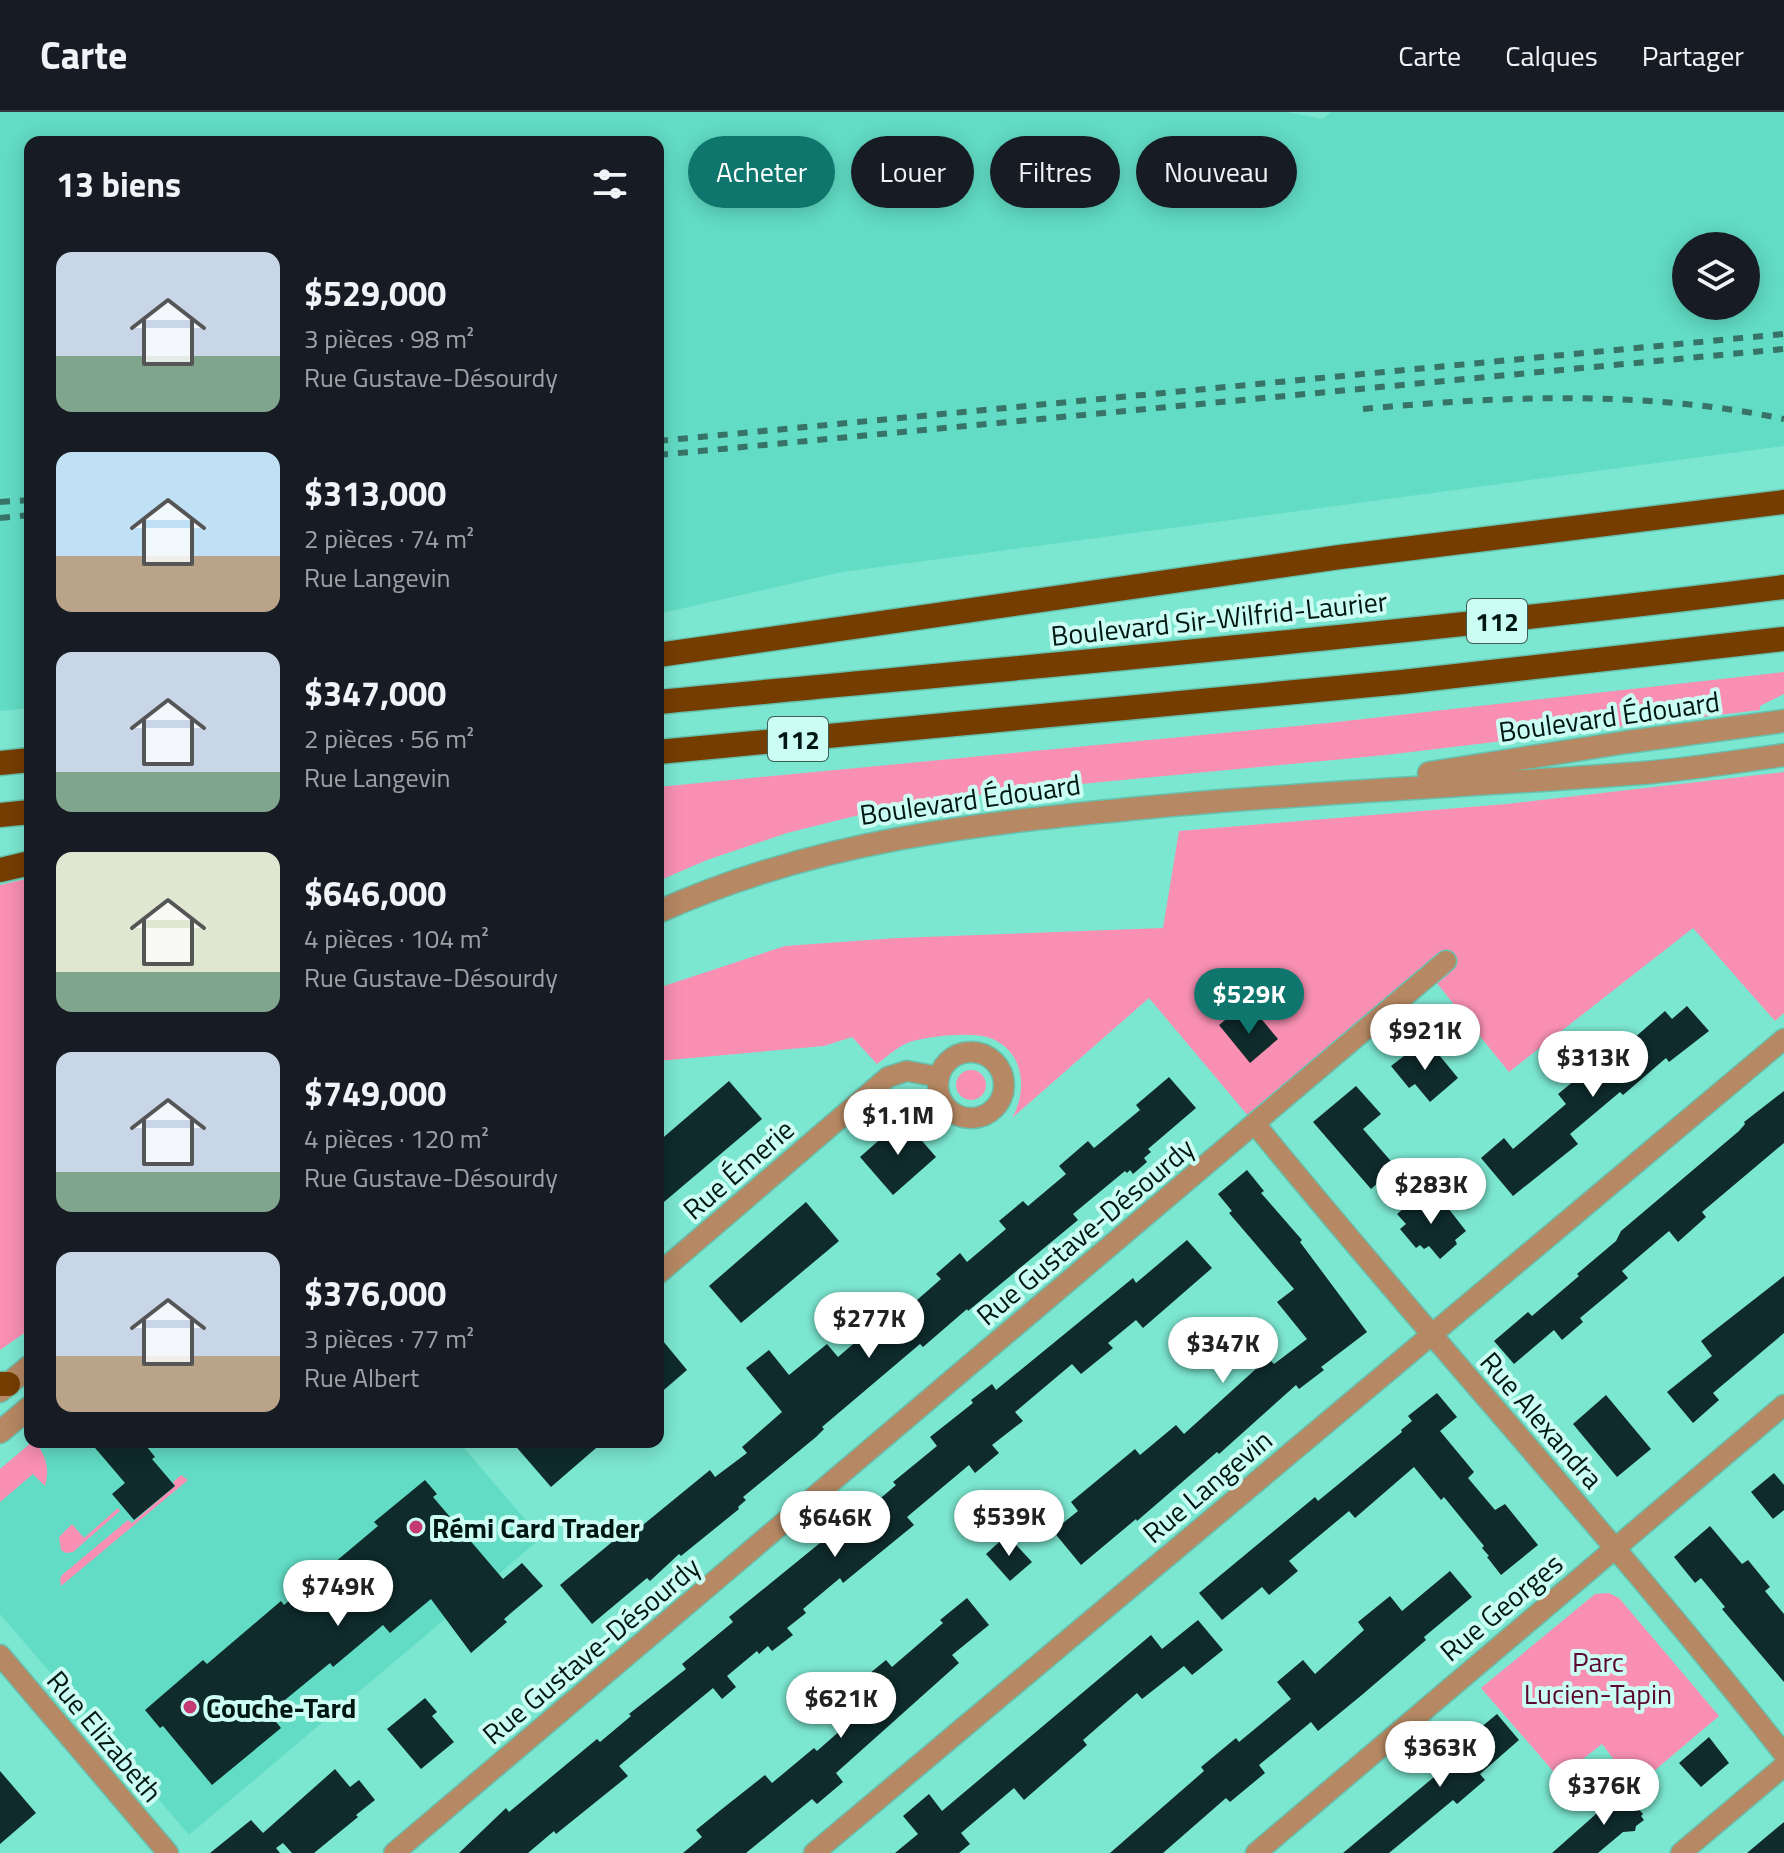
<!DOCTYPE html>
<html lang="fr">
<meta charset="utf-8">
<style>
body{margin:0;font-family:"Titillium Web",sans-serif;background:#20242c;color:#f1f3f6;height:100vh;display:flex;flex-direction:column;font-size:30px;white-space:nowrap}
*{box-sizing:border-box;margin:0}
p{font-size:26px;color:#9ea1a6}
.icon{flex:none;width:44px;height:44px;fill:none;stroke:currentColor;stroke-width:2;stroke-linecap:round;stroke-linejoin:round}
.map{position:relative;flex:1;overflow:hidden}
.drawer{position:absolute;left:24px;top:24px;width:640px;height:1312px;display:flex;flex-direction:column;background:#171b24;border-radius:16px;box-shadow:0 4px 20px #0003}
.drawer>*{flex:none}
.banner{position:absolute;left:688px;top:24px;width:760px;height:72px;display:flex;gap:16px}
.tools{position:absolute;left:1672px;top:120px;display:grid;gap:16px}
.tools a{display:grid;place-items:center;width:88px;height:88px;border-radius:50%;background:#171b24;box-shadow:0 4px 20px #0003;font-size:40px}
.price{position:absolute;translate:-50% -68px;padding:0 18px;border-radius:28px;background:#fff;color:#222;font-size:26px;line-height:52px;filter:drop-shadow(0 2px 4px #0008)}
.price::after{content:'';position:absolute;left:50%;top:48px;width:24px;height:18px;margin-left:-12px;background:inherit;clip-path:polygon(0 0,100% 0,50% 100%)}
.price.active{background:#0f766e;color:#fff}
ul{padding:0;list-style:none}
li{display:flex;align-items:center;gap:24px;height:200px;padding:0 32px}
li span{display:grid;place-items:center;flex:none;width:224px;height:160px;border-radius:16px;color:#555}
li>.icon{margin-inline-start:auto}
span .icon{width:96px;height:96px;fill:#fffc;stroke-width:1}
li b{font-size:34px}
h2{display:flex;justify-content:space-between;align-items:center;height:96px;padding:0 32px;font-size:34px}
.pill{padding:0 28px;border-radius:36px;background:#171b24;box-shadow:0 4px 20px #0003;font-size:28px;line-height:72px}
.pill.active{background:#0f766e;color:#fff}
header{display:flex;align-items:center;gap:48px;box-sizing:border-box;height:112px;padding:0 40px;background:#171b24;border-bottom:2px solid #363941}
header strong{font-size:38px}
nav{display:flex;gap:44px;margin-inline-start:auto;font-size:28px}
.map>svg:first-child{display:block}
.built{fill:#62dcc5;fill-rule:evenodd}
.green{fill:#f990b3}
.building{fill:#0f2b2c}
.lines{fill:none;stroke-linecap:round;stroke-linejoin:round}
.minor-casing{stroke:#66c2af;stroke-width:23}
.tertiary-casing{stroke:#66c2af;stroke-width:25}
.motorway-casing{stroke:#66c2af;stroke-width:27}
.minor{stroke:#b68863;stroke-width:20}
.tertiary{stroke:#b68863;stroke-width:22}
.motorway{stroke:#753d00;stroke-width:24}
.rail{stroke:#377367;stroke-width:6;stroke-dasharray:10 10;stroke-linecap:butt}
.poi-dot{fill:#c43a74;stroke:#ccfdf2;stroke-width:3}
.labels{text-anchor:middle;dominant-baseline:central;stroke-width:8;stroke-linejoin:round;paint-order:stroke}
.shield{fill:#ccfdf2;stroke:#3e5c56;stroke-width:2}
.shield-label{font-size:26px;font-weight:bold;fill:#011713}
.street-label{font-size:28px;fill:#011713;stroke:#ccfdf2}
.poi-label{font-size:28px;font-weight:bold;fill:#011713;stroke:#ccfdf2;text-anchor:start}
.park-label{font-size:28px;fill:#5b072f;stroke:#ccfdf2}
</style>
<header>
<strong>Carte</strong>
<nav><a>Carte</a><a>Calques</a><a>Partager</a></nav>
</header>
<div class="map">
<svg width="1784" height="1741" viewBox="0 0 1784 1741">
<rect width="100%" height="100%" fill="#7ce7d1"/>
<g class="built">
<path d="M 0,0 L 1287,0 L 1323,7 L 1331,0 L 1784,0 L 1784,334 L 842,460 L 658,502 L 658,30 L 30,30 L 30,596 L 0,599 ZM 1686,134 L 1746,134 L 1746,194 L 1686,194 Z"/>
<path d="M 32,1330 L 459,1330 L 541,1426 L 189,1723 L 0,1502 L 0,1357 Z"/>
</g>
<g class="green">
<path d="M 1784,560 L 1784,582 L 1760,594 L 1760,598 L 1386,643 L 1018,678 L 925,690 L 859,703 L 787,721 L 707,748 L 658,769 L 658,675 L 1328,611 Z"/>
<path d="M 1784,660 L 1784,901 L 1775,909 L 1693,816 L 1509,960 L 1431,864 L 1255,1012 L 1149,886 L 1012,1006 C 1029,976 1023,936 987,925 C 970,920 931,924 913,929 C 899,933 889,943 877,952 L 852,925 L 824,934 L 658,949 L 658,876 L 785,834 L 897,826 L 1163,816 L 1179,719 L 1506,692 Z"/>
<path d="M 30,766 L 30,1217 L 0,1238 L 0,773 Z"/>
<circle cx="971" cy="973" r="15"/>
<path d="M 32,1330 L 36,1330 C 46,1345 50,1357 45,1374 L 33,1362 L 0,1390 L 0,1357 Z"/>
<path d="M 181,1363 L 188,1368 L 61,1474 L 60,1467 L 62,1463 L 128,1408 L 132,1411 L 175,1374 L 173,1370 Z"/>
<path d="M 118,1396 L 120,1399 L 73,1440 L 66,1441 L 61,1438 L 59,1425 L 72,1412 L 84,1426 Z"/>
<path d="M 1609,1481 L 1619,1486 L 1719,1604 L 1635,1675 L 1602,1632 L 1559,1666 L 1481,1576 L 1595,1482 Z"/>
</g>
<g class="building">
<path d="M 1687,894 L 1709,919 L 1669,950 L 1666,946 L 1623,983 L 1620,980 L 1570,1022 L 1578,1032 L 1513,1084 L 1481,1046 L 1504,1026 L 1513,1037 L 1566,992 L 1558,982 L 1580,964 L 1584,970 L 1665,899 L 1672,907 Z"/>
<path d="M 1235,900 L 1246,914 L 1258,903 L 1278,927 L 1250,951 L 1219,913 Z"/>
<path d="M 1430,932 L 1458,966 L 1430,990 L 1415,972 L 1409,976 L 1391,954 L 1413,937 L 1417,942 Z"/>
<path d="M 1169,965 L 1196,996 L 1148,1037 L 1151,1040 L 1144,1046 L 1147,1050 L 1133,1062 L 1130,1058 L 1127,1061 L 1125,1059 L 1073,1102 L 1078,1108 L 968,1199 L 967,1197 L 923,1235 L 920,1232 L 822,1315 L 824,1317 L 816,1325 L 743,1385 L 746,1388 L 738,1395 L 739,1397 L 681,1444 L 679,1442 L 650,1469 L 647,1466 L 592,1512 L 560,1473 L 623,1421 L 627,1426 L 710,1358 L 715,1365 L 747,1341 L 742,1335 L 782,1300 L 746,1256 L 769,1238 L 789,1263 L 827,1232 L 838,1245 L 878,1211 L 884,1217 L 941,1167 L 936,1162 L 960,1141 L 967,1150 L 1006,1117 L 999,1109 L 1023,1089 L 1028,1094 L 1066,1062 L 1059,1054 L 1088,1029 L 1094,1036 L 1140,998 L 1136,993 Z"/>
<path d="M 729,969 L 762,1007 L 658,1095 L 658,1030 Z"/>
<path d="M 1356,974 L 1381,1002 L 1363,1017 L 1396,1055 L 1371,1077 L 1313,1010 Z"/>
<path d="M 1784,979 L 1784,1031 L 1702,1100 L 1706,1105 L 1678,1130 L 1669,1119 L 1622,1159 L 1628,1166 L 1580,1206 L 1583,1210 L 1562,1228 L 1554,1218 L 1514,1252 L 1494,1229 L 1528,1200 L 1532,1204 L 1579,1164 L 1577,1162 L 1616,1129 L 1621,1119 L 1739,1019 L 1745,1012 L 1744,1010 Z"/>
<path d="M 903,1007 L 936,1045 L 893,1083 L 860,1045 Z"/>
<path d="M 1247,1058 L 1264,1079 L 1261,1081 L 1302,1128 L 1300,1130 L 1367,1220 L 1321,1255 L 1324,1258 L 1299,1277 L 1296,1273 L 1219,1342 L 1217,1340 L 1137,1409 L 1136,1407 L 1081,1453 L 1053,1419 L 1078,1399 L 1071,1390 L 1135,1337 L 1140,1343 L 1176,1313 L 1184,1322 L 1268,1246 L 1274,1252 L 1307,1227 L 1277,1190 L 1294,1177 L 1229,1101 L 1232,1099 L 1218,1082 Z"/>
<path d="M 1422,1081 L 1434,1096 L 1448,1096 L 1466,1119 L 1455,1128 L 1457,1132 L 1440,1147 L 1429,1134 L 1424,1137 L 1420,1133 L 1416,1136 L 1400,1117 L 1406,1112 L 1397,1102 Z"/>
<path d="M 806,1090 L 839,1129 L 741,1211 L 709,1174 Z"/>
<path d="M 1187,1128 L 1212,1156 L 1143,1216 L 1136,1208 L 1108,1231 L 1113,1236 L 1081,1262 L 1072,1252 L 1015,1300 L 1023,1309 L 992,1333 L 999,1341 L 975,1361 L 969,1353 L 907,1405 L 914,1413 L 843,1471 L 840,1466 L 803,1497 L 806,1501 L 787,1516 L 793,1523 L 772,1539 L 768,1534 L 759,1542 L 757,1539 L 727,1564 L 736,1575 L 722,1587 L 713,1576 L 619,1654 L 628,1664 L 556,1722 L 554,1719 L 528,1741 L 459,1741 L 506,1696 L 509,1700 L 597,1627 L 600,1630 L 631,1604 L 629,1602 L 686,1557 L 682,1552 L 733,1510 L 729,1505 L 831,1422 L 836,1428 L 841,1423 L 843,1424 L 874,1397 L 875,1391 L 896,1373 L 893,1370 L 937,1334 L 930,1325 L 973,1291 L 971,1288 L 992,1272 L 996,1278 L 1133,1166 L 1136,1171 Z"/>
<path d="M 1784,1164 L 1784,1221 L 1713,1281 L 1719,1288 L 1693,1311 L 1667,1280 L 1712,1244 L 1701,1229 Z"/>
<path d="M 658,1223 L 687,1258 L 658,1283 Z"/>
<path d="M 1437,1281 L 1457,1305 L 1440,1319 L 1474,1360 L 1468,1366 L 1495,1398 L 1505,1392 L 1538,1433 L 1501,1463 L 1487,1445 L 1489,1444 L 1482,1436 L 1484,1434 L 1444,1385 L 1441,1388 L 1414,1355 L 1355,1406 L 1349,1399 L 1289,1449 L 1298,1459 L 1269,1483 L 1262,1475 L 1222,1508 L 1199,1481 L 1315,1385 L 1318,1389 L 1402,1320 L 1401,1318 L 1412,1309 L 1408,1304 Z"/>
<path d="M 1606,1283 L 1651,1337 L 1617,1365 L 1573,1312 Z"/>
<path d="M 90,1330 L 143,1330 L 155,1345 L 152,1347 L 175,1374 L 134,1408 L 112,1382 L 125,1371 Z"/>
<path d="M 512,1330 L 603,1330 L 551,1375 Z"/>
<path d="M 1774,1361 L 1784,1373 L 1784,1398 L 1773,1407 L 1751,1380 Z"/>
<path d="M 425,1368 L 437,1382 L 433,1385 L 503,1467 L 522,1451 L 543,1474 L 504,1507 L 507,1510 L 471,1541 L 431,1487 L 390,1521 L 383,1513 L 333,1555 L 330,1551 L 269,1601 L 281,1616 L 212,1673 L 163,1614 L 160,1616 L 145,1598 L 203,1548 L 207,1552 L 281,1489 L 284,1493 L 378,1414 L 374,1410 Z"/>
<path d="M 1710,1414 L 1742,1452 L 1748,1448 L 1770,1475 L 1765,1479 L 1784,1502 L 1784,1570 L 1722,1497 L 1725,1495 L 1701,1466 L 1695,1471 L 1674,1445 Z"/>
<path d="M 1007,1423 L 1032,1450 L 1010,1469 L 986,1442 Z"/>
<path d="M 1450,1459 L 1472,1485 L 1424,1525 L 1426,1528 L 1363,1582 L 1318,1619 L 1311,1610 L 1259,1653 L 1265,1661 L 1230,1690 L 1226,1686 L 1163,1741 L 1110,1741 L 1204,1659 L 1201,1655 L 1236,1626 L 1239,1630 L 1291,1587 L 1277,1570 L 1303,1548 L 1315,1562 L 1364,1518 L 1358,1510 L 1390,1484 L 1402,1499 Z"/>
<path d="M 967,1486 L 989,1513 L 952,1543 L 959,1551 L 836,1661 L 843,1670 L 817,1692 L 812,1687 L 746,1741 L 683,1741 L 702,1725 L 696,1718 L 722,1697 L 765,1663 L 772,1671 L 814,1636 L 817,1639 L 867,1595 L 852,1576 L 886,1548 L 892,1555 L 943,1511 L 940,1508 Z"/>
<path d="M 1198,1508 L 1223,1538 L 1192,1563 L 1184,1554 L 1142,1587 L 1137,1581 L 1083,1628 L 1087,1633 L 1024,1688 L 1014,1676 L 961,1721 L 970,1732 L 959,1741 L 895,1741 L 918,1722 L 903,1704 L 929,1682 L 942,1699 L 1151,1523 L 1162,1537 Z"/>
<path d="M 425,1586 L 437,1600 L 432,1604 L 454,1630 L 421,1657 L 387,1617 Z"/>
<path d="M 1497,1602 L 1519,1628 L 1480,1662 L 1485,1668 L 1457,1692 L 1453,1688 L 1389,1741 L 1343,1741 L 1434,1665 L 1471,1631 L 1468,1626 Z"/>
<path d="M 1709,1625 L 1729,1651 L 1701,1675 L 1679,1651 Z"/>
<path d="M 335,1657 L 350,1675 L 359,1668 L 375,1688 L 356,1703 L 358,1705 L 314,1741 L 292,1741 L 283,1731 L 276,1736 L 280,1741 L 210,1741 L 251,1708 L 263,1721 Z"/>
<path d="M 0,1659 L 36,1701 L 0,1732 Z"/>
<path d="M 1622,1679 L 1643,1702 L 1641,1704 L 1644,1708 L 1636,1714 L 1635,1719 L 1623,1720 L 1598,1741 L 1552,1741 Z"/>
<path d="M 1784,1710 L 1784,1741 L 1747,1741 Z"/>
</g>
<g class="lines">
<g class="minor-casing">
<g id="minor">
<circle cx="971" cy="973" r="33"/>
<path d="M 1255,1012 C 1428,1225 1614,1426 1784,1642"/>
<path d="M 658,1162 L 888,965 L 907,959 L 939,965"/>
<path d="M 0,1543 L 168,1741"/>
<path d="M 394,1741 L 1446,849"/>
<path d="M 814,1741 L 1784,927"/>
<path d="M 1256,1741 L 1784,1293"/>
<path d="M 1681,1741 L 1784,1654"/>
</g>
</g>
<g class="tertiary-casing">
<g id="tertiary">
<path d="M 1429,661 L 1627,630 L 1784,609"/>
<path d="M 658,800 C 817,728 980,711 1152,695 C 1310,680 1469,674 1628,662 C 1680,659 1732,650 1784,643"/>
<path d="M 0,1279 L 30,1254"/>
<path d="M 0,1320 L 30,1295"/>
</g>
</g>
<g class="motorway-casing">
<g id="motorway">
<path d="M 658,543 L 1340,445 L 1784,390"/>
<path d="M 658,590 C 1034,554 1410,522 1784,475"/>
<path d="M 658,640 L 1402,570 L 1784,527"/>
<path d="M 0,651 L 30,648"/>
<path d="M 0,703 L 30,700"/>
<path d="M 0,758 L 30,751"/>
<path d="M 0,1272 L 8,1272"/>
</g>
</g>
<use href="#minor" class="minor"/>
<use href="#tertiary" class="tertiary"/>
<use href="#motorway" class="motorway"/>
<g class="rail">
<path d="M 1363,297 C 1503,284 1646,278 1784,307"/>
<path d="M 658,329 L 1784,222"/>
<path d="M 658,343 L 1784,237"/>
<path d="M 0,390 L 30,388"/>
<path d="M 0,406 L 30,403"/>
</g>
</g>
<g class="poi-dot">
<circle cx="416" cy="1415" r="8"/>
<circle cx="190" cy="1595" r="8"/>
</g>
<g class="labels">
<g class="shield">
<rect x="1467" y="487" width="60" height="44" rx="6"/>
<rect x="768" y="605" width="60" height="44" rx="6"/>
</g>
<g class="shield-label">
<text x="1497" y="509">112</text>
<text x="798" y="627">112</text>
</g>
<g class="street-label">
<text transform="translate(1219 506) rotate(-6)">Boulevard Sir-Wilfrid-Laurier</text>
<text transform="translate(1609 604) rotate(-8)">Boulevard Édouard</text>
<text transform="translate(970 687) rotate(-8)">Boulevard Édouard</text>
<text transform="translate(738 1057) rotate(-41)">Rue Émerie</text>
<text transform="translate(1085 1119) rotate(-40)">Rue Gustave-Désourdy</text>
<text transform="translate(1542 1308) rotate(49)">Rue Alexandra</text>
<text transform="translate(1207 1374) rotate(-40)">Rue Langevin</text>
<text transform="translate(1501 1495) rotate(-40)">Rue Georges</text>
<text transform="translate(591 1538) rotate(-40)">Rue Gustave-Désourdy</text>
<text transform="translate(105 1624) rotate(50)">Rue Elizabeth</text>
</g>
<g class="poi-label">
<text x="432" y="1415">Rémi Card Trader</text>
<text x="206" y="1595">Couche-Tard</text>
</g>
<g class="park-label">
<text x="1598" y="1549">Parc<tspan x="1598" dy="32">Lucien-Tapin</tspan></text>
</g>
</g>
</svg>
<div class="tools">
<a><svg class="icon" aria-label="layers" viewBox="0 0 24 24"><path d="M12 4l9 5-9 5-9-5zM3 14l9 5 9-5"/></svg></a>
</div>
<b class="price active" style="left:1249px;top:924px">$529K</b>
<b class="price" style="left:1425px;top:960px">$921K</b>
<b class="price" style="left:1593px;top:987px">$313K</b>
<b class="price" style="left:898px;top:1045px">$1.1M</b>
<b class="price" style="left:1431px;top:1114px">$283K</b>
<b class="price" style="left:869px;top:1248px">$277K</b>
<b class="price" style="left:1223px;top:1273px">$347K</b>
<b class="price" style="left:1009px;top:1446px">$539K</b>
<b class="price" style="left:835px;top:1447px">$646K</b>
<b class="price" style="left:338px;top:1516px">$749K</b>
<b class="price" style="left:841px;top:1628px">$621K</b>
<b class="price" style="left:1440px;top:1677px">$363K</b>
<b class="price" style="left:1604px;top:1715px">$376K</b>
<div class="banner">
<a class="pill active">Acheter</a>
<a class="pill">Louer</a>
<a class="pill">Filtres</a>
<a class="pill">Nouveau</a>
</div>
<section class="drawer">
<h2>13 biens<svg class="icon" aria-label="filters" viewBox="0 0 24 24"><path d="M4 7h16M4 17h16"/><circle cx="9" cy="7" r="2"/><circle cx="15" cy="17" r="2"/></svg></h2>
<ul>
<li><span style="background:linear-gradient(#c9d6e8 65%,#7fa58c 0)"><svg class="icon" aria-label="home" viewBox="0 0 24 24"><path d="M3 11l9-7 9 7M6 9v11h12V9"/></svg></span><div><b>$529,000</b><p>3 pièces · 98 m²</p><p>Rue Gustave-Désourdy</p></div></li>
<li><span style="background:linear-gradient(#bfe0f5 65%,#b9a48a 0)"><svg class="icon" aria-label="home" viewBox="0 0 24 24"><path d="M3 11l9-7 9 7M6 9v11h12V9"/></svg></span><div><b>$313,000</b><p>2 pièces · 74 m²</p><p>Rue Langevin</p></div></li>
<li><span style="background:linear-gradient(#c9d6e8 75%,#7fa58c 0)"><svg class="icon" aria-label="home" viewBox="0 0 24 24"><path d="M3 11l9-7 9 7M6 9v11h12V9"/></svg></span><div><b>$347,000</b><p>2 pièces · 56 m²</p><p>Rue Langevin</p></div></li>
<li><span style="background:linear-gradient(#dfe7d0 75%,#7fa58c 0)"><svg class="icon" aria-label="home" viewBox="0 0 24 24"><path d="M3 11l9-7 9 7M6 9v11h12V9"/></svg></span><div><b>$646,000</b><p>4 pièces · 104 m²</p><p>Rue Gustave-Désourdy</p></div></li>
<li><span style="background:linear-gradient(#c9d6e8 75%,#7fa58c 0)"><svg class="icon" aria-label="home" viewBox="0 0 24 24"><path d="M3 11l9-7 9 7M6 9v11h12V9"/></svg></span><div><b>$749,000</b><p>4 pièces · 120 m²</p><p>Rue Gustave-Désourdy</p></div></li>
<li><span style="background:linear-gradient(#c9d6e8 65%,#b9a48a 0)"><svg class="icon" aria-label="home" viewBox="0 0 24 24"><path d="M3 11l9-7 9 7M6 9v11h12V9"/></svg></span><div><b>$376,000</b><p>3 pièces · 77 m²</p><p>Rue Albert</p></div></li>
</ul>
</section>
</div>
